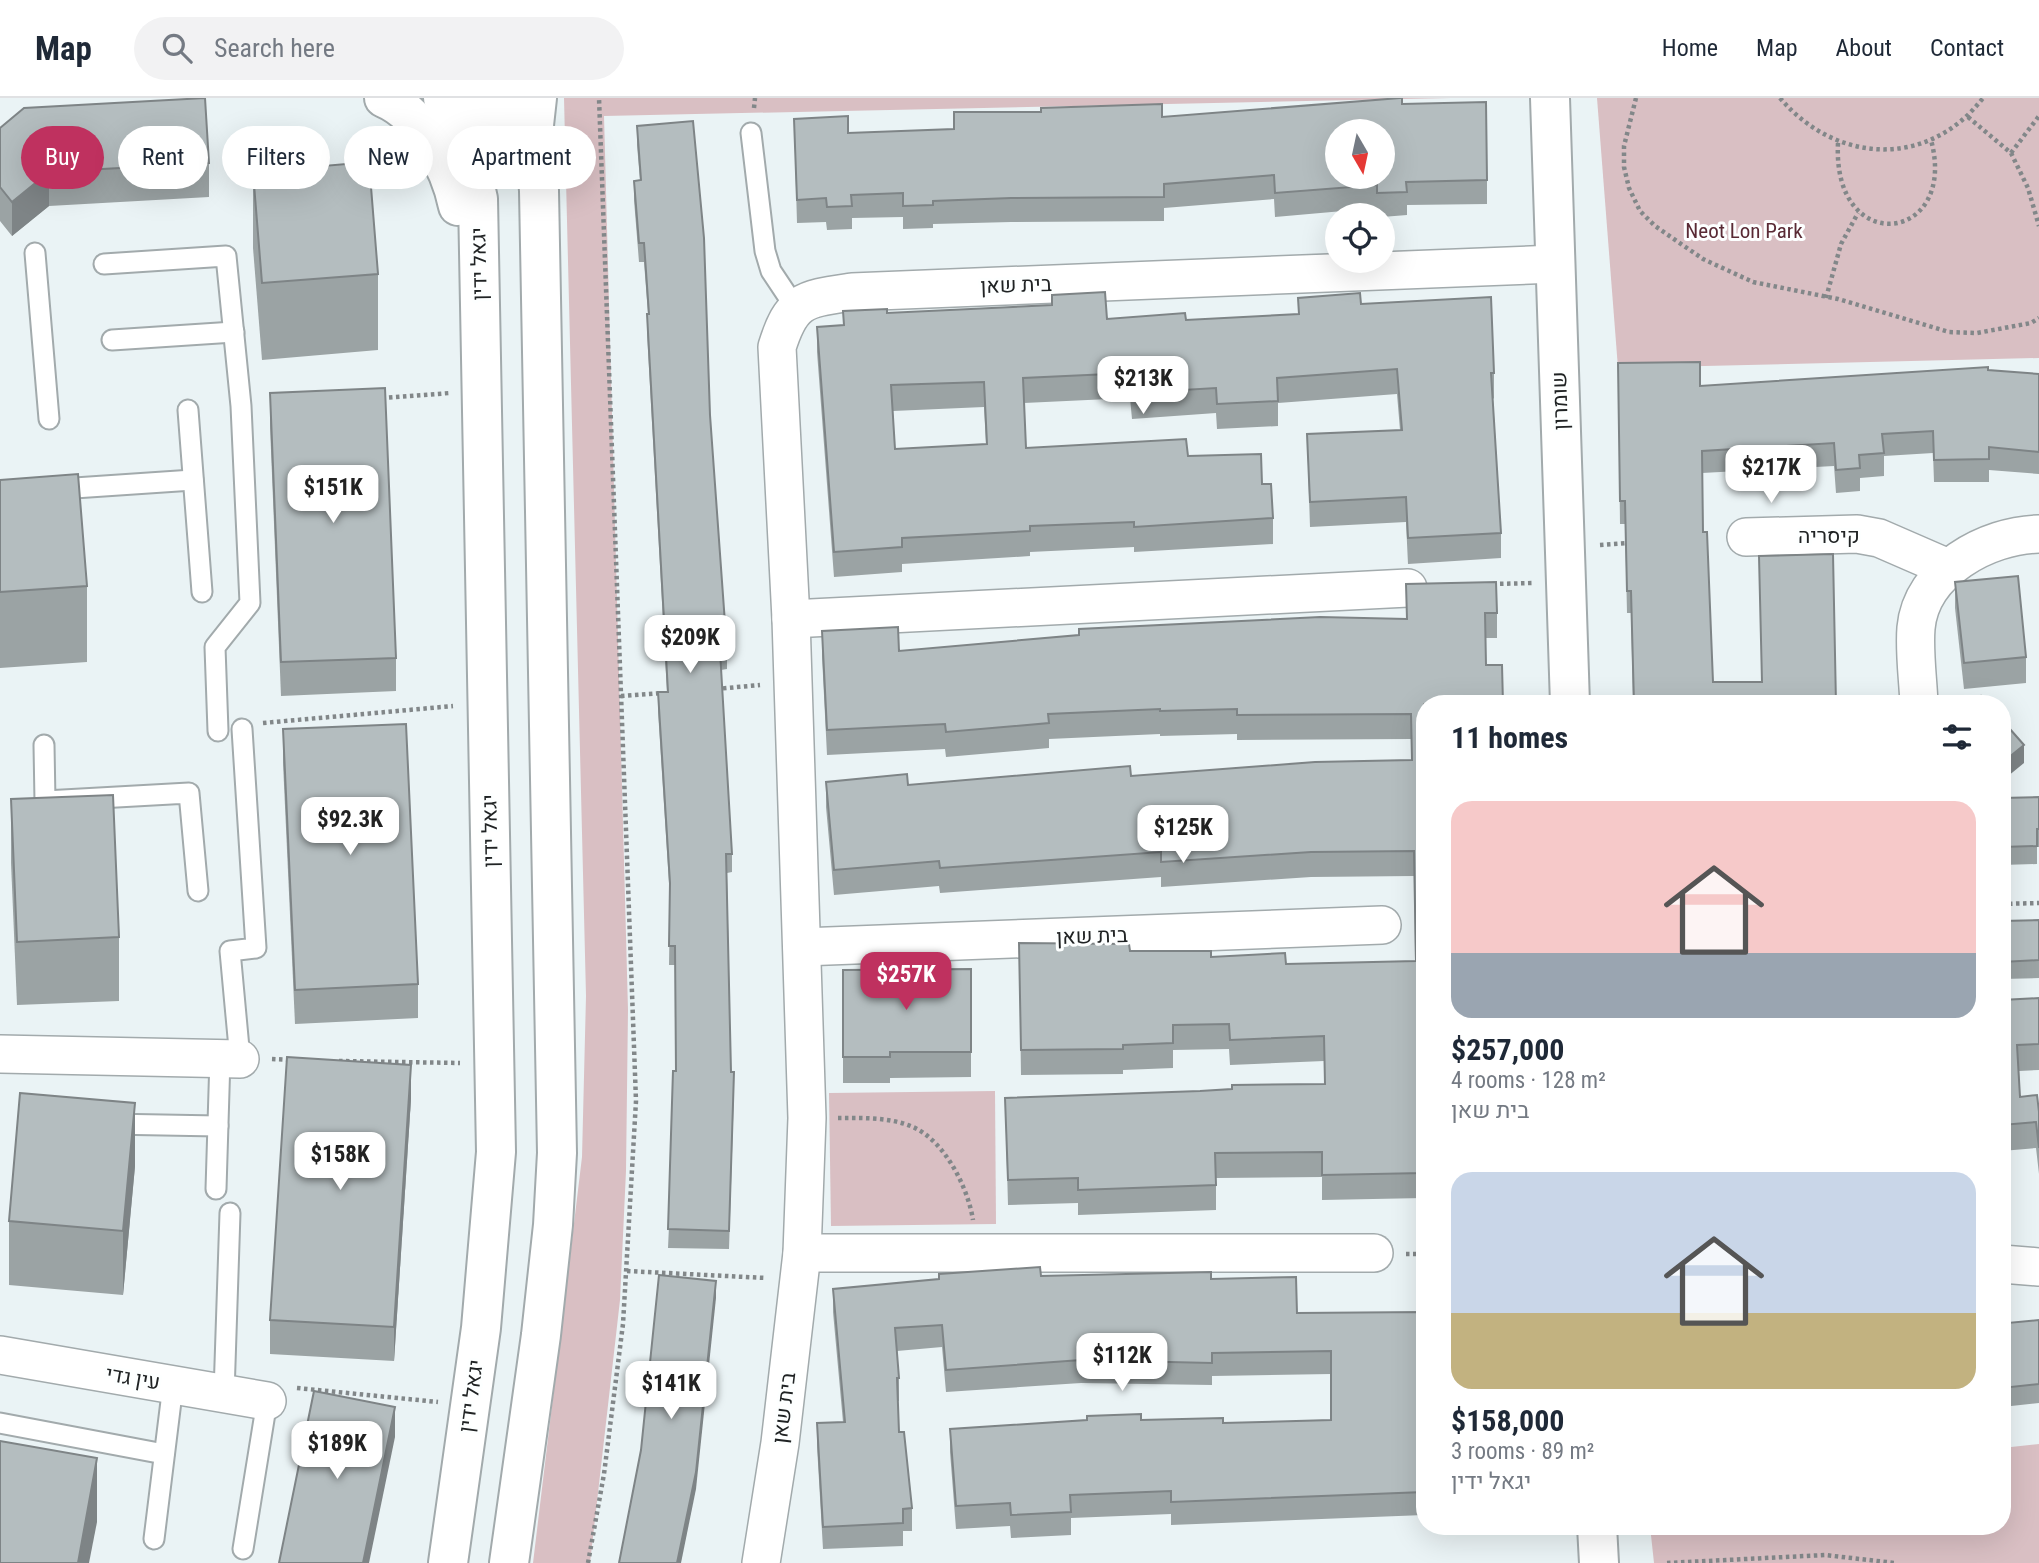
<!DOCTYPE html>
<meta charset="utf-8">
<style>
body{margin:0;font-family:"Roboto Condensed",Heebo,sans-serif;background:#f2f2f3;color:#1f2937;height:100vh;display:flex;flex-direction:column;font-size:26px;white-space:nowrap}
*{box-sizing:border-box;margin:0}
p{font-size:23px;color:#747a83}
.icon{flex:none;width:38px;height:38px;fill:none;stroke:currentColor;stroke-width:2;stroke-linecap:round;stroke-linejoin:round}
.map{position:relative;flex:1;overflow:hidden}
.details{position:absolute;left:1416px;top:597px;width:595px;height:840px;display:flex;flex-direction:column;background:#fff;border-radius:28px;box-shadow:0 7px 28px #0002}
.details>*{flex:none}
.hud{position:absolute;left:21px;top:28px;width:665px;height:63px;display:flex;gap:14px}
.needle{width:46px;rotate:171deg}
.fabs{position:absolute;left:1325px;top:21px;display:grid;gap:14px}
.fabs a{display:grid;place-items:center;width:70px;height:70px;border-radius:50%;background:#fff;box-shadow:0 7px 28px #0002;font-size:35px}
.price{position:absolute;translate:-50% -60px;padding:0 16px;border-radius:14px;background:#fff;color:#222;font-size:23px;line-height:46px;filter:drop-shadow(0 2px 4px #0008)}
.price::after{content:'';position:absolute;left:50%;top:42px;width:21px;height:16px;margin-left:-10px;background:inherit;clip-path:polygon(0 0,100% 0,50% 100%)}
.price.selected{background:#bf315f;color:#fff}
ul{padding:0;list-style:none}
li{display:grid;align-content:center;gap:14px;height:371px;padding:0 35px}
li span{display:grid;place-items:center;height:217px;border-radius:21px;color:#555}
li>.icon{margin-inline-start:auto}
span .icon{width:126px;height:126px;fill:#fffc;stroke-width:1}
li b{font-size:30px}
h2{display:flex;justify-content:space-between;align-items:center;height:84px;padding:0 35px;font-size:30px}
.chip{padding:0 24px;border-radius:32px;background:#fff;box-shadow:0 7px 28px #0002;font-size:24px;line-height:63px}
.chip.selected{background:#bf315f;color:#fff}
header{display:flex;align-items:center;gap:42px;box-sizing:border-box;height:98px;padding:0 35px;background:#fff;border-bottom:2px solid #e0e1e3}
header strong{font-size:33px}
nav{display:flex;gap:38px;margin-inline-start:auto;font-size:24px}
.search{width:490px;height:63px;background:#f2f2f3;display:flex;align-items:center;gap:18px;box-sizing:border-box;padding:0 24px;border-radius:38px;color:#747a83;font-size:26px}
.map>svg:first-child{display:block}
.green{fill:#d9bfc3}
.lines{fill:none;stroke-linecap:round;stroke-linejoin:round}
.lane-casing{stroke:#a2aaac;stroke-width:23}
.street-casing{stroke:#a2aaac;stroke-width:40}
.secondary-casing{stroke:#a2aaac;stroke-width:42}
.path{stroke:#828789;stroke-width:4.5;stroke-dasharray:3.5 3.5;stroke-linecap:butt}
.lane{stroke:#fff;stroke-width:19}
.street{stroke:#fff;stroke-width:37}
.secondary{stroke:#fff;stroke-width:38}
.wall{fill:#9ba3a4;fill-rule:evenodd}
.shaded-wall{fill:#7e8486}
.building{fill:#b4bdbf;stroke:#7e8486;stroke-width:2;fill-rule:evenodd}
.labels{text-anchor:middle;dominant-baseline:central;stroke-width:6;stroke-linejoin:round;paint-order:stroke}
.park-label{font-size:21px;fill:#592a35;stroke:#fdffff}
.street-label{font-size:21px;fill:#202324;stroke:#fdffff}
</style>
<header>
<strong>Map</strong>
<div class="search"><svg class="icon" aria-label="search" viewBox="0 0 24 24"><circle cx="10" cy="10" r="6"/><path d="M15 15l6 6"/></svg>Search here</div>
<nav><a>Home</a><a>Map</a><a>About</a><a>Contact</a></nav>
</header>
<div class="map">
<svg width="2039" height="1465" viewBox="0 0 2039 1465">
<rect width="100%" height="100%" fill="#eaf3f5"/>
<g class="green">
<path d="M 564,0 L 1451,0 L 604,18 L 628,912 L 626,1073 L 620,1202 L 590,1465 L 533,1465 L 582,1059 L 586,898 Z"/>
<path d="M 1597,0 L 2039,0 L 2039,260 L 1618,270 Z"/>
<path d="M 995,993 L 996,1126 L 831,1128 L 829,995 Z"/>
<path d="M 2039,1346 L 2039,1465 L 1654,1465 L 1650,1428 L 2002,1428 L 2002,1350 Z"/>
</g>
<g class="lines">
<g class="lane-casing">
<g id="lane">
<path d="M 751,35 L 765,153 L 771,173 L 795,209"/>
<path d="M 35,155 L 49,321"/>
<path d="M 104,166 L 226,158 L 241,308 L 250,505 L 215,549 L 218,633"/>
<path d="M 112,242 L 234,234"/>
<path d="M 188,312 L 202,494"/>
<path d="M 0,395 L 193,382"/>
<path d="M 44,647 L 45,703 L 189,695 L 198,793"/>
<path d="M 240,961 L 230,853 L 256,850 L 242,631"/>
<path d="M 108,1026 L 218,1028"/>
<path d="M 216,1091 L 220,960"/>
<path d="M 224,1296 L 230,1115"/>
<path d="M 0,1325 L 164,1356"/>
<path d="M 154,1441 L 173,1287"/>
<path d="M 243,1451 L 267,1303"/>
</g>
</g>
<g class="street-casing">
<g id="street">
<path d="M 1746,439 L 1857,436 L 1879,440 L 1948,470"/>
<path d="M 791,521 L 1408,490"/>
<path d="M 1919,606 C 1918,581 1914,554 1916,530 C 1921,473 1987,437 2039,436"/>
<path d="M 802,849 L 1382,827"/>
<path d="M 0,956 L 240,961"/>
<path d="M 802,1155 L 1374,1155"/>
<path d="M 2002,1166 L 2039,1169"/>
<path d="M 0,1257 L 267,1303"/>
<path d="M 761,1465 L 780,1345 L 802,1155 L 807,1020 L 791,521 L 777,249 C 792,201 804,201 852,194 L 1555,166"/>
</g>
</g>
<g class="secondary-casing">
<g id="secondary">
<path d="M 384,0 C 422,16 450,69 458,108"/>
<path d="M 443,0 C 467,24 507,26 531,0"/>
<path d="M 1550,0 L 1570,606"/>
<path d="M 445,3 L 470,66 L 478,101 L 496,1054 L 481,1230 L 448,1465"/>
<path d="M 1597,1428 L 1599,1465"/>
<path d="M 509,1465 L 541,1237 L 553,1127 L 557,1055 L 539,93 L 534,27 L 537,0"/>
</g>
</g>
<g class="path">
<path d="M 1636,0 L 1624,48 L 1624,69 L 1629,90 L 1640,113 L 1655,128 L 1703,161 L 1753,184 L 1838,201 L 1949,234 L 1977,235 L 2031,225 L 2039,220"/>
<path d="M 1780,0 C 1836,66 1928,71 1983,0"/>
<path d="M 754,10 L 755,0"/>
<path d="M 1968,19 L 2011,55 L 2028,90 L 2039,128"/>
<path d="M 1838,45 C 1832,161 1959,145 1931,42"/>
<path d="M 2011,55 L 2039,18"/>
<path d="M 1826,200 L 1841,146 L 1858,115"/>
<path d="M 382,300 L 450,295"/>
<path d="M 1600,447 L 1629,445"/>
<path d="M 1493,486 L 1533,485"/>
<path d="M 716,591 L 760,587"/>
<path d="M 621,598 L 662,595"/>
<path d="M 263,625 L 453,608"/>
<path d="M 2002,806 L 2039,805"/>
<path d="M 272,961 L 292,962"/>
<path d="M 339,963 L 460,965"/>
<path d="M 838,1020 C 863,1020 890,1019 913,1029 C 945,1043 968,1090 973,1122"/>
<path d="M 1406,1156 L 1424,1156"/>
<path d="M 627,1173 L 766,1180"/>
<path d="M 297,1290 L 438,1304"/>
<path d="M 588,1465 L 604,1376 L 623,1226 L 636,1003 L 599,0"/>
<path d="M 1667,1465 L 1825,1457 L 1895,1465"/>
</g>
<use href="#lane" class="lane"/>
<use href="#street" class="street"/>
<use href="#secondary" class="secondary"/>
</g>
<g class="wall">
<path d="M 1402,6 L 1487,82 L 1487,106 L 1407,107 L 1407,117 L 1382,119 L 1382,117 L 1377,117 L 1377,110 L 1275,119 L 1274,101 L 1164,110 L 1164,123 L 1011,124 L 933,126 L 933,130 L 903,131 L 903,119 L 852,120 L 852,131 L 827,132 L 826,124 L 797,125 L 794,21 L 848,35 L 954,31 Z"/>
<path d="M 637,28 L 710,317 L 727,553 L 727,571 L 721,572 L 732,756 L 732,774 L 727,775 L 731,974 L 734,993 L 729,1151 L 668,1150 L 676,973 L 675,867 L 669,867 L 670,801 L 658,613 L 658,594 L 667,594 L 647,235 L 647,216 L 648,216 L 644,164 L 639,164 L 634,102 L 634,83 L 640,82 L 637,47 Z"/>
<path d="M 0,30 L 209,65 L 209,99 L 49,108 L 12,138 L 0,123 Z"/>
<path d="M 253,74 L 378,176 L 378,252 L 262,262 L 253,150 Z"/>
<path d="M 1298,200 L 1361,206 L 1494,275 L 1494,300 L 1493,301 L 1501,435 L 1501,460 L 1408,466 L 1406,424 L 1310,429 L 1307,336 L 1400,332 L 1397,296 L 1278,305 L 1278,328 L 1217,331 L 1216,315 L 1132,321 L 1130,300 L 1024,305 L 1026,350 L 1188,358 L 1262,386 L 1273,420 L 1273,446 L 1134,454 L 1134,449 L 1030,454 L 1030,458 L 902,466 L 902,474 L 834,479 L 817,254 L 817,229 L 843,227 L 843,213 L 1107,221 L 1186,222 L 1298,216 ZM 984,309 L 986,346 L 895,351 L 893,313 Z"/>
<path d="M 1618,265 L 1700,288 L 1988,272 L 2039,276 L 2039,376 L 1989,372 L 1989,384 L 1934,384 L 1933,355 L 1884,358 L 1884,378 L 1860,380 L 1860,393 L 1836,395 L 1834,368 L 1702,375 L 1703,434 L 1713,584 L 1836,606 L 1633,606 L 1631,515 L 1627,515 L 1625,426 L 1620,426 Z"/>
<path d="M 270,295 L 396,560 L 396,593 L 281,598 L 270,328 Z"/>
<path d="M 0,382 L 87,488 L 87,564 L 0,570 Z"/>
<path d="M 1955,484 L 2026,559 L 2026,585 L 1964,591 L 1955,510 Z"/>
<path d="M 1406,486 L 1497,515 L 1497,540 L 1486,540 L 1424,606 L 1424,1100 L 1322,1102 L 1322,1079 L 1216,1080 L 1216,1112 L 1078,1117 L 1078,1105 L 1008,1107 L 1005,1000 L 1200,993 L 1325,986 L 1324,963 L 1230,967 L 1229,951 L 1173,952 L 1173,970 L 1123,972 L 1123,976 L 1021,977 L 1019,845 L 1211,859 L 1286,866 L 1415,863 L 1414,778 L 1311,779 L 1161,789 L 1161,779 L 940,795 L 939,788 L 834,797 L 826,709 L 826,684 L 908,687 L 1131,678 L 1412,662 L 1411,641 L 1237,642 L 1237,636 L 1160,638 L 1160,636 L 1049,641 L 1049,650 L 946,659 L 945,651 L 827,657 L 822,558 L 822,533 L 899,553 L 1406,521 Z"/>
<path d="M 283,631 L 418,886 L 418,920 L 295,926 L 283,665 Z"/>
<path d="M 2039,699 L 2039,749 L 2037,749 L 2037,766 L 2002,767 L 2002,700 Z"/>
<path d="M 11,701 L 119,839 L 119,903 L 17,907 L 11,765 Z"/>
<path d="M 2039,822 L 2039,880 L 2002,881 L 2002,823 Z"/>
<path d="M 971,871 L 971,979 L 890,980 L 890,985 L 843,985 L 843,872 Z"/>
<path d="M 2039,900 L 2039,972 L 2019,973 L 2020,999 L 2039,1014 L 2039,1076 L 2036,1050 L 2002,1053 L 2002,902 Z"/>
<path d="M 411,1001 L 394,1263 L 270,1256 L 270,1222 Z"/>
<path d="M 135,1068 L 123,1197 L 9,1187 L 9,1123 Z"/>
<path d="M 1041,1178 L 1211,1181 L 1297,1215 L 1424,1214 L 1424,1417 L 1171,1427 L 1171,1416 L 1071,1420 L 1071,1437 L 1011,1440 L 1010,1428 L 956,1431 L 950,1354 L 950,1331 L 1141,1322 L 1223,1325 L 1331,1322 L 1331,1276 L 1212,1278 L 1212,1287 L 1081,1285 L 946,1294 L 942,1249 L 897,1253 L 899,1280 L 899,1303 L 898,1303 L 899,1334 L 912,1410 L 912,1433 L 903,1433 L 903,1448 L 823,1451 L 817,1348 L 817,1325 L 843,1324 L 833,1214 L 833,1191 Z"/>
<path d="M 2002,1207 L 2008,1225 L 2039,1222 L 2039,1305 L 2002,1309 Z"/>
</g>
<g class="shaded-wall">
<path d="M 49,74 L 49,108 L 12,138 L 12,104 Z"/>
<path d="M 2024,647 L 2024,665 L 2002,683 L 2002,665 Z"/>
<path d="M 411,967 L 411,1001 L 394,1263 L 394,1229 Z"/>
<path d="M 135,1005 L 135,1068 L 123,1197 L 123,1133 Z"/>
<path d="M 716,1183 L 716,1200 L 696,1391 L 681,1465 L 677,1465 Z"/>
<path d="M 395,1309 L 395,1339 L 369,1465 L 363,1465 Z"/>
<path d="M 97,1360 L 97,1424 L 89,1465 L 78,1465 Z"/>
</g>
<g class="building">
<path d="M 205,0 L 209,65 L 49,74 L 12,104 L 0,89 L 0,30 L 24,10 Z"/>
<path d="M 1400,0 L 1402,0 L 1402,6 L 1486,4 L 1487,82 L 1406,84 L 1407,94 L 1377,95 L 1377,87 L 1275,95 L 1274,77 L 1164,86 L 1164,99 L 1011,100 L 933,103 L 933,107 L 903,108 L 903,95 L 851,97 L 852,108 L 827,109 L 826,100 L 797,102 L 794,21 L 848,18 L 848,35 L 954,31 L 954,14 L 1041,14 L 1041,10 L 1162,6 L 1162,19 ZM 1337,33 L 1382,33 L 1382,79 L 1337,79 Z"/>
<path d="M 693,23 L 704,140 L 710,317 L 727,553 L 720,553 L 732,756 L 726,756 L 731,974 L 734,974 L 729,1133 L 668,1131 L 673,973 L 676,973 L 675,848 L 669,848 L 670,785 L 658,594 L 668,594 L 647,216 L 649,216 L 644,145 L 639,145 L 634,83 L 641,82 L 637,28 Z"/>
<path d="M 369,64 L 378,176 L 262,185 L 253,74 Z"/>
<path d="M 1105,194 L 1107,221 L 1185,215 L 1186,222 L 1299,216 L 1298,200 L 1360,195 L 1361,206 L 1491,199 L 1494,275 L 1491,275 L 1501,435 L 1408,440 L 1406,399 L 1310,404 L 1307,336 L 1402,332 L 1397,271 L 1277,280 L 1278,303 L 1217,306 L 1216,290 L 1132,295 L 1130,275 L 1023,280 L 1026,350 L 1186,341 L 1188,358 L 1261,356 L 1262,386 L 1271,386 L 1273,420 L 1134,429 L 1134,424 L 1030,428 L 1030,433 L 902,440 L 902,449 L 834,454 L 817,229 L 844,227 L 843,213 L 887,211 L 887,215 L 1052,207 L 1052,197 ZM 984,284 L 987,346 L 895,351 L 891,287 Z"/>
<path d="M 1700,264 L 1700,288 L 1988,269 L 1988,272 L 2039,276 L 2039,354 L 1989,349 L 1989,361 L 1934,362 L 1933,333 L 1882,336 L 1884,355 L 1859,357 L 1860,370 L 1836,372 L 1834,345 L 1702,353 L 1703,434 L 1707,434 L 1713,584 L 1762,584 L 1759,458 L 1833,456 L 1836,606 L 1634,606 L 1631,493 L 1627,493 L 1625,403 L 1620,403 L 1618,265 Z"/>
<path d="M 385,290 L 396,560 L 281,564 L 270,295 Z"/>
<path d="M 78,376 L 87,488 L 0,494 L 0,382 Z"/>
<path d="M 2018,478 L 2026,559 L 1964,565 L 1955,484 Z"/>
<path d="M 1496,484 L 1497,515 L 1485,515 L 1486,567 L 1502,567 L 1503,606 L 1424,606 L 1424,1075 L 1322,1077 L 1322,1054 L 1215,1055 L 1216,1087 L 1078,1092 L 1078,1080 L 1008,1082 L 1005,1000 L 1200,993 L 1232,991 L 1232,987 L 1325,986 L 1324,938 L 1230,942 L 1229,926 L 1173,927 L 1173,945 L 1123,947 L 1123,951 L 1021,952 L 1019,845 L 1129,846 L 1130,853 L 1211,853 L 1211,859 L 1285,855 L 1286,866 L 1416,863 L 1414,753 L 1311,754 L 1161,764 L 1161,754 L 940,770 L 939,763 L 834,772 L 826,684 L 907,676 L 908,687 L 1130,668 L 1131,678 L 1315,664 L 1412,662 L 1411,616 L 1237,617 L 1237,611 L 1160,613 L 1160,611 L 1048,616 L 1049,625 L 946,634 L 945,626 L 827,632 L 822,533 L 898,529 L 899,553 L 1079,537 L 1079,531 L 1320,519 L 1407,521 L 1406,486 Z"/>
<path d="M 1981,598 L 1988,606 L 1973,606 Z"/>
<path d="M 2002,622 L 2024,647 L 2002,665 Z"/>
<path d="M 406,626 L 418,886 L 295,892 L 283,631 Z"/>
<path d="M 113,697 L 119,839 L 17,844 L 11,701 Z"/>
<path d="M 2039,699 L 2039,731 L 2037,731 L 2037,748 L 2002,749 L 2002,700 Z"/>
<path d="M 2039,822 L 2039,862 L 2002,864 L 2002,823 Z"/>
<path d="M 971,871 L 971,954 L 890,954 L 890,959 L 843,959 L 843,872 Z"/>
<path d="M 2039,900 L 2039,946 L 2017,947 L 2020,999 L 2037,997 L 2039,1014 L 2039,1050 L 2036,1024 L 2002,1027 L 2002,902 Z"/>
<path d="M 287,959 L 411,967 L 394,1229 L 270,1222 Z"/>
<path d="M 20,995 L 135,1005 L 123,1133 L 9,1123 Z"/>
<path d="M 1040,1169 L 1041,1178 L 1211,1174 L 1211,1181 L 1296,1179 L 1297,1215 L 1424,1214 L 1424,1394 L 1171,1404 L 1171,1393 L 1070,1397 L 1071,1414 L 1011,1417 L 1010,1405 L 956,1408 L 950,1331 L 1087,1322 L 1087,1318 L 1141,1316 L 1141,1322 L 1223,1320 L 1223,1325 L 1331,1322 L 1331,1253 L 1212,1255 L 1212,1265 L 1081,1262 L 946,1272 L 942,1227 L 895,1230 L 899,1280 L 897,1280 L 899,1334 L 904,1334 L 912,1410 L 903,1411 L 903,1425 L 823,1429 L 817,1325 L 845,1324 L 833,1191 L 939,1181 L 939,1176 Z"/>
<path d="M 659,1177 L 716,1183 L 696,1374 L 677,1465 L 619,1465 L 641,1352 Z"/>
<path d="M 2002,1207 L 2007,1207 L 2008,1225 L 2039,1222 L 2039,1286 L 2002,1290 Z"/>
<path d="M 314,1293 L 395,1309 L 363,1465 L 279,1465 Z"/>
<path d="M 0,1343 L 97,1360 L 78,1465 L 0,1465 Z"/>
</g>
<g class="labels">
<g class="park-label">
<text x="1744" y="133">Neot Lon Park</text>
</g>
<g class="street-label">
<text transform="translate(479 166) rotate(-91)">יגאל ידין</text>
<text transform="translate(1016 187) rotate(-2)">בית שאן</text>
<text transform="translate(1560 303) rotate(-92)">שומרון</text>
<text x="1829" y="438">קיסריה</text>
<text transform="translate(490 733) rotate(-91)">יגאל ידין</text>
<text transform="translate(1092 838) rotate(-2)">בית שאן</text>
<text transform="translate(133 1280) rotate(10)">עין גדי</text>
<text transform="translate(471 1298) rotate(-82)">יגאל ידין</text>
<text transform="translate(784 1310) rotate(-83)">בית שאן</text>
</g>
</g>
</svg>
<div class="fabs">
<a><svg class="needle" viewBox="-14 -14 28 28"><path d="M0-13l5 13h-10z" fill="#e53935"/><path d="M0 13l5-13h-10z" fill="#747a83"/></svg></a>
<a><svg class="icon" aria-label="locate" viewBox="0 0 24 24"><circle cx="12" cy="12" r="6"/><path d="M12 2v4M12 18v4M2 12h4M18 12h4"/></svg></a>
</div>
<b class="price" style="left:1143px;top:318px">$213K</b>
<b class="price" style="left:1771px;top:407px">$217K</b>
<b class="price" style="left:333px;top:427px">$151K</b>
<b class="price" style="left:690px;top:577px">$209K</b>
<b class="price" style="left:350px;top:759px">$92.3K</b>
<b class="price" style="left:1183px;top:767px">$125K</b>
<b class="price selected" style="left:906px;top:914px">$257K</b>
<b class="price" style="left:340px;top:1094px">$158K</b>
<b class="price" style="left:1122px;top:1295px">$112K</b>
<b class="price" style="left:671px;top:1323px">$141K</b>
<b class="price" style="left:337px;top:1383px">$189K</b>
<div class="hud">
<a class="chip selected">Buy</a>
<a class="chip">Rent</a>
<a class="chip">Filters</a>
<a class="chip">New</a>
<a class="chip">Apartment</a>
</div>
<section class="details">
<h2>11 homes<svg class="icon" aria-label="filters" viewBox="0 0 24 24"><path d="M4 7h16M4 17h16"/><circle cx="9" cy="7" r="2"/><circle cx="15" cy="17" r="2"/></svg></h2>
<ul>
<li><span style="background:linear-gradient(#f6c9c9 70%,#9aa5b1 0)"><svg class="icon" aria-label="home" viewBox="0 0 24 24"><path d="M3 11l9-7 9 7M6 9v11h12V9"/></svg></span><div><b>$257,000</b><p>4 rooms · 128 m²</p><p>בית שאן</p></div></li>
<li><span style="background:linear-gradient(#c9d6e8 65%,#c2b280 0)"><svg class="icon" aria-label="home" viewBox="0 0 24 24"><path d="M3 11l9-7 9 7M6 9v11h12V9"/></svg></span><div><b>$158,000</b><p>3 rooms · 89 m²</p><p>יגאל ידין</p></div></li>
</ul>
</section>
</div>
